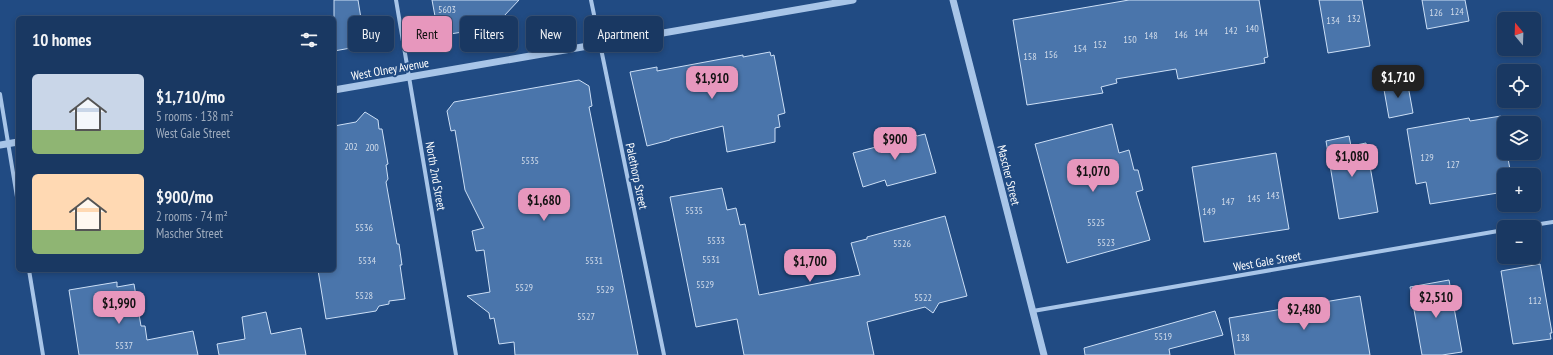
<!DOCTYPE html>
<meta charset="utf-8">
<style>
body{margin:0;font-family:"PT Sans Narrow",sans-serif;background:#26436b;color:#f1f3f6;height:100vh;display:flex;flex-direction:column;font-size:15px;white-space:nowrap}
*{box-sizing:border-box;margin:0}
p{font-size:13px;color:#9facbe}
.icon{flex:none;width:22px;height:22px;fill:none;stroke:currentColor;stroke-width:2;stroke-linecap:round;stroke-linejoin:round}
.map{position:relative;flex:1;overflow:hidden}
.panel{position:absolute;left:16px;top:16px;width:320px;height:256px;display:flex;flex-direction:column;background:#193862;border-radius:6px;box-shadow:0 2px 6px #0003,0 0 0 1px #375277}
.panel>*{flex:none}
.banner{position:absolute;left:348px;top:16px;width:380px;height:36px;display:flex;gap:8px}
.needle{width:26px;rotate:341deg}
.buttons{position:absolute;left:1497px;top:12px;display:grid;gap:8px}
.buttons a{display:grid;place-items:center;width:44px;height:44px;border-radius:6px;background:#193862;box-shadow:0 2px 6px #0003,0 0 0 1px #375277;font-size:20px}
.price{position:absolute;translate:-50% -34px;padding:0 9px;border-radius:8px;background:#e797bd;color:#111;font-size:13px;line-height:26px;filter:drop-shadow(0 1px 2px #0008)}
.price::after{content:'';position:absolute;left:50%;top:24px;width:12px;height:9px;margin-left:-6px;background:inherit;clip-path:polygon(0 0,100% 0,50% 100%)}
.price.on{background:#222;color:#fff}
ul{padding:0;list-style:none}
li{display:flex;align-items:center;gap:12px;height:100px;padding:0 16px}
li span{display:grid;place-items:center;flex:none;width:112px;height:80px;border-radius:6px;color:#555}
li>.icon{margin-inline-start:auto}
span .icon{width:48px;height:48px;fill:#fffc;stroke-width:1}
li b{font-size:17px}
h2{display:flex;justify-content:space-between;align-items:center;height:48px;padding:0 16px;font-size:17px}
.pill{padding:0 14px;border-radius:6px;background:#193862;box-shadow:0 2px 6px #0003,0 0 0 1px #375277;font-size:14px;line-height:36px}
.pill.on{background:#e797bd;color:#111}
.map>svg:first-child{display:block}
.building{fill:#4a75ab;stroke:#ccdff6}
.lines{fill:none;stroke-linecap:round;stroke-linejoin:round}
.minor{stroke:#a8c5e8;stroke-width:4}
.tertiary{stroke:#a8c5e8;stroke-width:7}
.labels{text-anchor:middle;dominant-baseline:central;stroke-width:4;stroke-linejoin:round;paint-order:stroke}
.number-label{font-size:10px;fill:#d2dcea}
.street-label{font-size:12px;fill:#fff;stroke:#214b83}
</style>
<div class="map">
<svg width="1553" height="355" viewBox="0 0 1553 355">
<rect width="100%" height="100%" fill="#214b83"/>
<g class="building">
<path d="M 334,0 L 358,0 L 365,43 L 361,44 L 362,46 L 334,51 Z"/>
<path d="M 432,0 L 519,0 L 488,33 L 481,29 L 444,35 L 437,27 Z"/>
<path d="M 1129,0 L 1259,0 L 1268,57 L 1264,58 L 1265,63 L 1178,79 L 1176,69 L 1116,79 L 1117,83 L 1101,87 L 1103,93 L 1027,105 L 1013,20 Z"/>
<path d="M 1319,0 L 1362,0 L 1370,46 L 1328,53 Z"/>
<path d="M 1422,0 L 1465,0 L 1469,21 L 1427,29 Z"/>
<path d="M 770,52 L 771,56 L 774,55 L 785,113 L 778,115 L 780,127 L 775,128 L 775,142 L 727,152 L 723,126 L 670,139 L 670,140 L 647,146 L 630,72 L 657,67 L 657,71 L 743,55 L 743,57 Z"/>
<path d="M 579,80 L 589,86 L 592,106 L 589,107 L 638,355 L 515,355 L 514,342 L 499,344 L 494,318 L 490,319 L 489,313 L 467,296 L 490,292 L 484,250 L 476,251 L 472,231 L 484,228 L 465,190 L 455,130 L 451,131 L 447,111 L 454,102 Z"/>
<path d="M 1407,80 L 1413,113 L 1389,118 L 1383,84 Z"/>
<path d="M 365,112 L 378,120 L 379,129 L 382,129 L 388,164 L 386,165 L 388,179 L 386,182 L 397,244 L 399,244 L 402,265 L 400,265 L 405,299 L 389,301 L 389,304 L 379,306 L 376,311 L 326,319 L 318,270 L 334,270 L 334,126 L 356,122 Z"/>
<path d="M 1501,116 L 1504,133 L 1504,153 L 1507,153 L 1511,175 L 1504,175 L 1504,192 L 1430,204 L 1426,182 L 1416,184 L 1407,129 L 1469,118 L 1470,121 Z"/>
<path d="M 1112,124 L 1119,153 L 1129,150 L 1134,170 L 1138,170 L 1143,190 L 1136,192 L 1150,240 L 1067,263 L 1035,144 Z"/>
<path d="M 925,134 L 936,173 L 887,186 L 885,180 L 863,187 L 853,153 L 876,147 L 875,144 L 908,135 L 909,137 L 916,135 L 917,136 Z"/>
<path d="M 1349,136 L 1351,146 L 1366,143 L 1378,212 L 1339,219 L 1326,141 Z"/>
<path d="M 1276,153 L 1289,229 L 1204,242 L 1192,167 Z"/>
<path d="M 722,188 L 727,210 L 736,208 L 740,225 L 745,224 L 759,295 L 860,275 L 851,243 L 867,239 L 867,237 L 945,216 L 967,296 L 939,303 L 933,313 L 925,307 L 867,322 L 874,355 L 744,355 L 737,319 L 696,327 L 670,197 Z"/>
<path d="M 1540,264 L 1552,333 L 1550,333 L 1551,339 L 1513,344 L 1501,271 Z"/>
<path d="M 1449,280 L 1462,352 L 1442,355 L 1422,355 L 1410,287 Z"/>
<path d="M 117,282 L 117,287 L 134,284 L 141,326 L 145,326 L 147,340 L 193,331 L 198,355 L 79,355 L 69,290 Z"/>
<path d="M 1360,296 L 1370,355 L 1235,355 L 1229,318 Z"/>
<path d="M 1215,311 L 1223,335 L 1169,349 L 1170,355 L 1085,355 L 1084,348 Z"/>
<path d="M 266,312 L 271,334 L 301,328 L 306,355 L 219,355 L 217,344 L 245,339 L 242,317 Z"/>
</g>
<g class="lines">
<g class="minor">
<path d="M 396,0 L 456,355"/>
<path d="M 591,0 L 664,355"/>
<path d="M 0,94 L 18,203"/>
<path d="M 1521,227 L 1553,222"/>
<path d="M 29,270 L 43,355"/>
<path d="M 1033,311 L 1504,230"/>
</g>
<g class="tertiary">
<path d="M 953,0 L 1044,355"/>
<path d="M 334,90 L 853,0"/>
<path d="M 0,145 L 18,142"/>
</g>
</g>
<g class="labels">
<g class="number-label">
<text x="447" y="9">5603</text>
<text x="1457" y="11">124</text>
<text x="1436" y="12">126</text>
<text x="1354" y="18">132</text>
<text x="1333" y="20">134</text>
<text x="1252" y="28">140</text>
<text x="1231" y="30">142</text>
<text x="1201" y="32">144</text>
<text x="1181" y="34">146</text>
<text x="1151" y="35">148</text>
<text x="1130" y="39">150</text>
<text x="1100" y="44">152</text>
<text x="1080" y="48">154</text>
<text x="1051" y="54">156</text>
<text x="1030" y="56">158</text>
<text x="351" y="146">202</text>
<text x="372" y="147">200</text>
<text x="1427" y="157">129</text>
<text x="530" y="160">5535</text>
<text x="1453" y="164">127</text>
<text x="1273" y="195">143</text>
<text x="1254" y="198">145</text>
<text x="1228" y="201">147</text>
<text x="694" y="210">5535</text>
<text x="1209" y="211">149</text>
<text x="1096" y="222">5525</text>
<text x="364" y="227">5536</text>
<text x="716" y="240">5533</text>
<text x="1106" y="242">5523</text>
<text x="902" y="243">5526</text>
<text x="711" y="259">5531</text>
<text x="367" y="260">5534</text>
<text x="594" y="260">5531</text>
<text x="705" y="284">5529</text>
<text x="524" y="287">5529</text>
<text x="605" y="289">5529</text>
<text x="364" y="295">5528</text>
<text x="923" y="297">5522</text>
<text x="1535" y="300">112</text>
<text x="586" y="316">5527</text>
<text x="1163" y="336">5519</text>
<text x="1243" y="337">138</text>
<text x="124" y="345">5537</text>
</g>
<g class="street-label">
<text transform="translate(390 69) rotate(-10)">West Olney Avenue</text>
<text transform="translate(1009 175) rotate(76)">Mascher Street</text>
<text transform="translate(436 176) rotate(80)">North 2nd Street</text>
<text transform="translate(637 176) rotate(78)">Palethorp Street</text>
<text transform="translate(1267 261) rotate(-10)">West Gale Street</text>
</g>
</g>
</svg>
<div class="buttons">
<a><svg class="needle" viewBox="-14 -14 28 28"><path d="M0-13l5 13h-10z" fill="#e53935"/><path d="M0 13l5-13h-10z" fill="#9facbe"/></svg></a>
<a><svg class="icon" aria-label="locate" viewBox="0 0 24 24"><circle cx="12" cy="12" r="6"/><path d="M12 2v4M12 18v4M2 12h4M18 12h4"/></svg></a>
<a><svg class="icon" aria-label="layers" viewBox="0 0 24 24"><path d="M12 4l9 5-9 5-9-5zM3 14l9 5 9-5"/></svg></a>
<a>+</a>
<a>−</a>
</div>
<b class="price on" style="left:1398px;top:99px">$1,710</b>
<b class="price" style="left:712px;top:100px">$1,910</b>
<b class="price" style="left:895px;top:161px">$900</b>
<b class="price" style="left:1352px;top:178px">$1,080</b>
<b class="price" style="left:1093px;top:193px">$1,070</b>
<b class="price" style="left:544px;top:222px">$1,680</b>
<b class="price" style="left:810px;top:283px">$1,700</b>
<b class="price" style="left:1436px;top:319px">$2,510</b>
<b class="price" style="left:119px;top:325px">$1,990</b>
<b class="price" style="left:1304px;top:331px">$2,480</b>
<div class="banner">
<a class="pill">Buy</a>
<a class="pill on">Rent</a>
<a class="pill">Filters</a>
<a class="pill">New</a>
<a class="pill">Apartment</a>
</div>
<section class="panel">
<h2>10 homes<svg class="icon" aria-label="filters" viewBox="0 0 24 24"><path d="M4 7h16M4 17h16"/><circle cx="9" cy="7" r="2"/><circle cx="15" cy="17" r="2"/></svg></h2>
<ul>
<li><span style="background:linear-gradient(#c9d6e8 70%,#8fb573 0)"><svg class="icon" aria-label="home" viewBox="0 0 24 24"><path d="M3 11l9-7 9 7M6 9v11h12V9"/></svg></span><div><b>$1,710/mo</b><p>5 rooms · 138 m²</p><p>West Gale Street</p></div></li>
<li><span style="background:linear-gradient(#ffd9b3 70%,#8fb573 0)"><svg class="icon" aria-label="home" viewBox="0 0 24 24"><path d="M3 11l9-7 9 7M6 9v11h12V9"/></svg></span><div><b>$900/mo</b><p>2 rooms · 74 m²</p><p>Mascher Street</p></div></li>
</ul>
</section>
</div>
